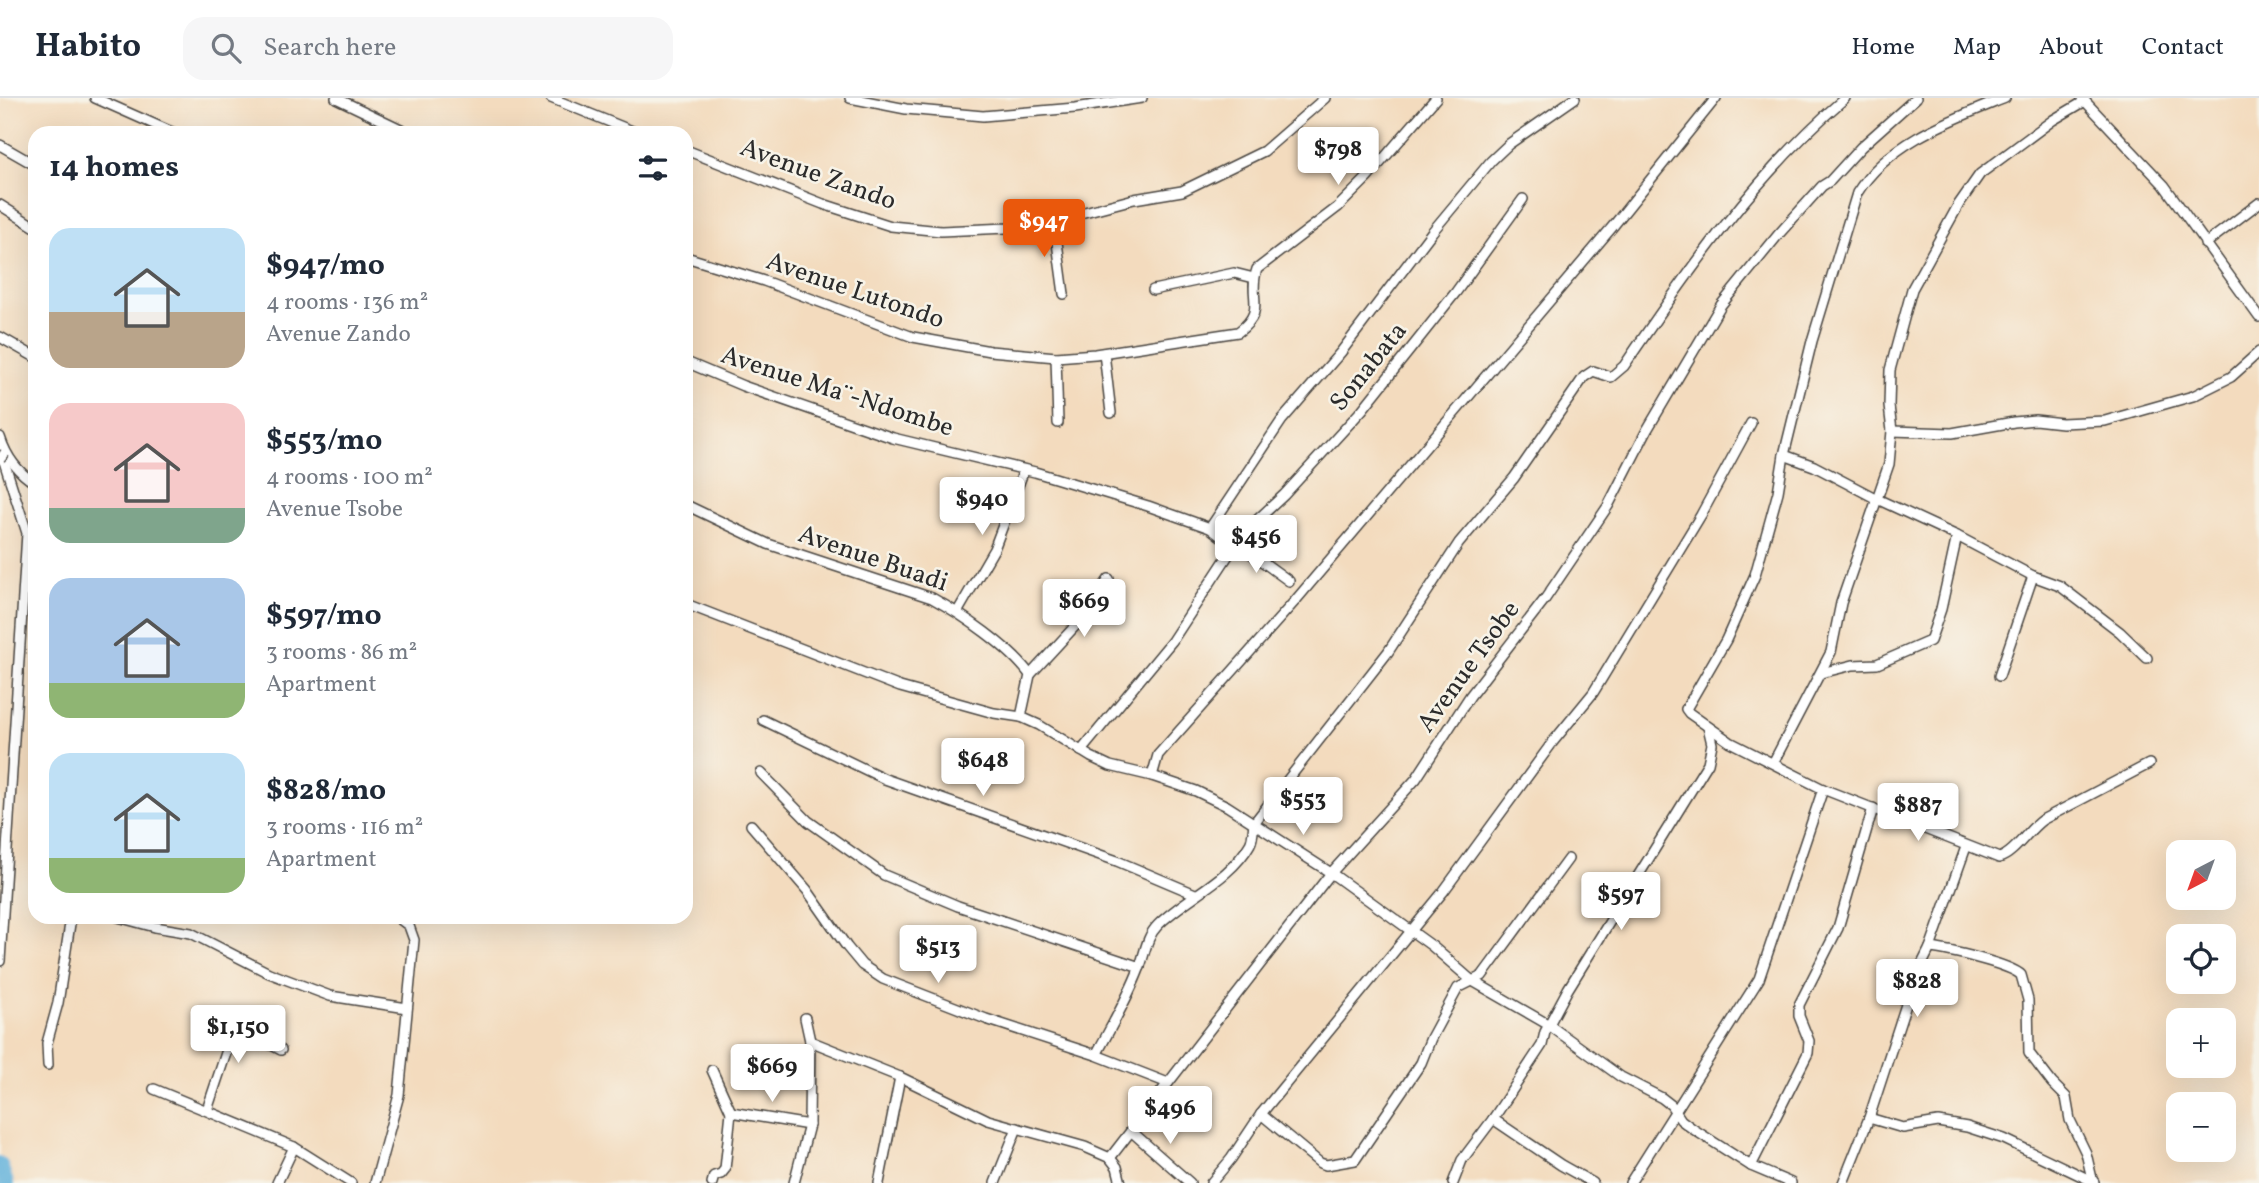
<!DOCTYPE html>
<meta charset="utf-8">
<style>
body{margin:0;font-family:Vollkorn,serif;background:#f6f6f7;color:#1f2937;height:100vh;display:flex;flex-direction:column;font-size:26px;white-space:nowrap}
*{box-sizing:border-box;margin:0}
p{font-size:23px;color:#747a83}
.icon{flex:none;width:38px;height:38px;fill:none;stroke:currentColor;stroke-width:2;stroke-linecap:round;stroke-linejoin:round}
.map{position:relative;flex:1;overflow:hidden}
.drawer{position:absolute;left:28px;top:28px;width:665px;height:798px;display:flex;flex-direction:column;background:#fff;border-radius:21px;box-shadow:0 7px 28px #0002}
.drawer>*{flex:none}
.needle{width:46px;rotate:221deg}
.fabs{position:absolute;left:2166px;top:742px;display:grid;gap:14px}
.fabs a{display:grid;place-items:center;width:70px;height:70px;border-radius:14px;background:#fff;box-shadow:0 7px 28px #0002;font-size:35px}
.price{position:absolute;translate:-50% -60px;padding:0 16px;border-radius:7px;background:#fff;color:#222;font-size:23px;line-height:46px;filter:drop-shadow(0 2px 4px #0008)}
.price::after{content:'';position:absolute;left:50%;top:42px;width:21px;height:16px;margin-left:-10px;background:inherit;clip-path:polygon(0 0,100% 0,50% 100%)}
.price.current{background:#ea580c;color:#fff}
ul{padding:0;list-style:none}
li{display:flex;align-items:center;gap:21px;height:175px;padding:0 21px}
li span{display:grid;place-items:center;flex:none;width:196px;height:140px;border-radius:21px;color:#555}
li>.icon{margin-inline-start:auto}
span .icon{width:84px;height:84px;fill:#fffc;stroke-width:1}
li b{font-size:30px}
h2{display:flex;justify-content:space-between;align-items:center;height:84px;padding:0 21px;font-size:30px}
header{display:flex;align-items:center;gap:42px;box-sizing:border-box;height:98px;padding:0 35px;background:#fff;border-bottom:2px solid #e0e1e3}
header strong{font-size:33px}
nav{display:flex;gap:38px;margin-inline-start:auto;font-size:24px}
.search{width:490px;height:63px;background:#f6f6f7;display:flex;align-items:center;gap:18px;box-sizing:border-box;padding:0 24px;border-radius:21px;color:#747a83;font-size:26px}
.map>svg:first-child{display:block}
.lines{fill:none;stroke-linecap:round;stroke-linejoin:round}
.river{stroke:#60b1db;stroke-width:16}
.minor-casing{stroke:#494541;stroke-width:12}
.minor{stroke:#fff;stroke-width:9}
.minor-bridge-casing{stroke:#494541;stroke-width:12;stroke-linecap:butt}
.minor-bridge{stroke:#fff;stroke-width:9}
.labels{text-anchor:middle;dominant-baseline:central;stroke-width:5;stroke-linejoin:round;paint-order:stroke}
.street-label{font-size:26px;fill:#2b2b2b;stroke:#f7f3e8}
</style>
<header>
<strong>Habito</strong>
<div class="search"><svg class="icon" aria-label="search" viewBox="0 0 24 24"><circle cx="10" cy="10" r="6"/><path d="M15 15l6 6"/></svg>Search here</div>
<nav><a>Home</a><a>Map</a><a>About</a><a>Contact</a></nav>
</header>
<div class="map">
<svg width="2259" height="1085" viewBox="0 0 2259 1085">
<rect width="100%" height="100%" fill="#f7f3e8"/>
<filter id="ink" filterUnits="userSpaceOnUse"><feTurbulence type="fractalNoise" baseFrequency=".0143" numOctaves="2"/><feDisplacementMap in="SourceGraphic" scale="14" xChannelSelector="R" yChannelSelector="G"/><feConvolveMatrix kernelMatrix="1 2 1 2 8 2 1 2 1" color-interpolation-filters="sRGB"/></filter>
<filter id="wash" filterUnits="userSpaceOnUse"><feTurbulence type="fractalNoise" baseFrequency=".00686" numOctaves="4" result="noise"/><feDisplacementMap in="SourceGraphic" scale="28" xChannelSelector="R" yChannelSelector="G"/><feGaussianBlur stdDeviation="1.57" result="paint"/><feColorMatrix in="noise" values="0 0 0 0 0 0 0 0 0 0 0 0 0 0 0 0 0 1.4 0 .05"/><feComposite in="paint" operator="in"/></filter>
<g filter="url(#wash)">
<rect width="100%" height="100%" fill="#f3dbbe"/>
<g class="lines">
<path class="river" d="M 0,1067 L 6,1085"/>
</g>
</g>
<g filter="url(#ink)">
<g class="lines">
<g class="minor-casing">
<g id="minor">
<path d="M 95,0 L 174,35"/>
<path d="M 336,0 L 409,35"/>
<path d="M 551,0 L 637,35"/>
<path d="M 850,0 L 906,11 L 983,18 L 1075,10 L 1142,0"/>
<path d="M 2005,0 C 1951,22 1889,44 1857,95 L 1812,243 L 1784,357 L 1778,394 L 1755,477 L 1726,542 L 1686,611 L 1689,615 L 1730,644 L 1823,691 L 1999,760 C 2014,756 2028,732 2042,722 L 2149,666"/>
<path d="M 2082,0 L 2164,87 L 2259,219"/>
<path d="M 0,47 L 35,67"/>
<path d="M 686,52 L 823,106 L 891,128 L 941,133 L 1007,130 L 1031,128 L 1134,101 L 1182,93 L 1264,53 L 1325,0"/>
<path d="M 0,107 L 35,129"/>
<path d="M 1054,122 L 1064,196"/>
<path d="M 2205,146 L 2259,105"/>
<path d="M 686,159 L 764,183 L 913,239 L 990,253 L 1056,259 L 1095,256 L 1238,234 C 1268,212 1247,199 1257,171 L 1338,109 L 1367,80 L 1436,0"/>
<path d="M 1153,192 L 1234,175 L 1254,180"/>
<path d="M 0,239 L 35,259"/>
<path d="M 1104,255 L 1111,315"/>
<path d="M 1056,259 L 1058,325"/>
<path d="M 686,264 L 743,288 L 893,340 L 1035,374 L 1148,408 L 1210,430 L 1227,443 L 1229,456 L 1172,543 L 1081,653"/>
<path d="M 1892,333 L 1952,335 L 2014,324 L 2035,322 L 2062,325 L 2105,323 L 2193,298 L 2231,279 L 2259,254"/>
<path d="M 0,339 C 6,358 17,374 35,385"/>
<path d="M 0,351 L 27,435 L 0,863"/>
<path d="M 1784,357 L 1814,368 L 1877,401 L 1957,438 L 2033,478 L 2060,488 L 2120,534 L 2147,560"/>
<path d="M 686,407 L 768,446 L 932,500 C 963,517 1010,549 1030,577 L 1021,619"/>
<path d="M 1210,430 L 1282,322 L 1341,254 L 1432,134 L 1491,63 L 1509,46 L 1575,0"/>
<path d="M 1227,443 L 1241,437 L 1284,397 L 1362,312 L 1456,194 L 1523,101"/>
<path d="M 1229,446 L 1236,445 L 1241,448 L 1289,483"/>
<path d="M 686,506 L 900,589 L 994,615 L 1021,619 L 1039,627 L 1091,659 L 1110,668 L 1152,678 L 1196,693 L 1227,708 L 1331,775 L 1432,848 L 1471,882 L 1549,927 L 1621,979 L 1662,1000 L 1671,1007 L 1681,1022 L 1693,1031 L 1751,1068 L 1791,1085"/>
<path d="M 958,513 L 994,451 L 1024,372"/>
<path d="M 1821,575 L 1853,567 L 1877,566 L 1930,543 L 1941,511 L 1957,438"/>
<path d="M 1030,577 L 1078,525 L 1109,481"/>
<path d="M 1999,578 L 2033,478"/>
<path d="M 763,622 L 885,681 L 1117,763 L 1195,796"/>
<path d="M 1773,665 L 1831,554 L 1841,505 L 1889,366 L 1892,333 L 1889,308 L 1890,272 L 1912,191 L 1959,106 L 1980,76 L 2053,22 L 2085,3"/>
<path d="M 761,675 L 808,723 L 884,777 L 958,808 L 1140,869"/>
<path d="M 1152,678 L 1158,657 L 1295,503 L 1614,127 L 1716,0"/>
<path d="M 751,727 L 807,792 L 847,849 L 862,867 L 883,881 L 986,921 L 1096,957 L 1168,985"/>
<path d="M 34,789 L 35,789"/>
<path d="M 118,819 L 155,829 L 191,835 L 269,875 L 330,898 L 407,910"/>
<path d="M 1930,850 C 1948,852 2010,866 2021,877 L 2028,902 L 2029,955 L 2052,985 L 2066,999 L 2070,1022 L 2086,1055 L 2093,1085"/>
<path d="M 810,943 L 900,979 L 988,1022 L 1085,1049 L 1110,1060 L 1117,1069 L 1121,1085"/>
<path d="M 1096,957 C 1111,929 1128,900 1139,871 C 1145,856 1146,839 1158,827 C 1186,799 1230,782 1250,746 C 1253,741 1253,732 1254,725 L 1388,554 L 1459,445 L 1514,380 L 1584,279 L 1593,273 L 1611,279 L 1624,268 C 1689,172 1756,76 1845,0"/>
<path d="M 48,967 L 47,945 L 58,905 L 71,819"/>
<path d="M 712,972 L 731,1014 L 725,1071 L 721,1076 L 714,1078 L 712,1085"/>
<path d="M 154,991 L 294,1049 L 351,1085"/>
<path d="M 207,1012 L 231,940 L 235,935 L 247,934 L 281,952"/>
<path d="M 731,1014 L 809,1027"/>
<path d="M 1261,1016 L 1320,1065 L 1326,1067 L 1355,1062 L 1421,965 L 1431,940 L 1458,890 L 1482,878 L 1568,761"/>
<path d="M 1869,1020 L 1903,1030 L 1938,1024 L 1967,1029 L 2004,1041 L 2094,1084"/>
<path d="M 1493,1021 L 1561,1067 L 1593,1085"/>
<path d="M 1131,1033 L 1190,1085"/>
<path d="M 1110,1060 L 1331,775 L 1416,681 L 1470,598 L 1545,501 L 1608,408 L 1647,332 L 1721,207 L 1778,137 L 1822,88 L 1830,83 L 1861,49 L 1916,0"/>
<path d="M 1751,1068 L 1808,955 L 1809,943 L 1799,918 L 1799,907 L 1838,830 L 1873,710"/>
<path d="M 277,1085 L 294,1049"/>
<path d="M 375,1085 L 399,997 L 414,842 L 409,828 L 397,819"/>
<path d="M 794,1085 L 809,1027 L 810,943 L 805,920"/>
<path d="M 879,1085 L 900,979"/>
<path d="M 995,1085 L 1017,1030"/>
<path d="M 1211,1085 L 1231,1061 L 1261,1016 L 1443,794 L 1552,645 L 1593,595 L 1701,417 L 1751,325"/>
<path d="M 1453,1085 L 1462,1062 L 1493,1021 L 1542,947 L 1545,934 L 1568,891 L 1708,665 L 1712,646 L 1708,629"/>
<path d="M 1630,1085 L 1759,881 L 1823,691"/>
<path d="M 1843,1085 L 1869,1020 L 1914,882 L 1930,850 L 1966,749"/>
</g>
</g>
<use href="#minor" class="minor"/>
<g class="minor-bridge-casing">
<path id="minor-bridge" d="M 0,361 L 5,355"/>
</g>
<use href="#minor-bridge" class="minor-bridge"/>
</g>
</g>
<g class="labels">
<g class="street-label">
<text transform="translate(818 77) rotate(20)">Avenue Zando</text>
<text transform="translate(855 193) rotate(19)">Avenue Lutondo</text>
<text transform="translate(1369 269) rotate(-51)">Sonabata</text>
<text transform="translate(837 294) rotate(18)">Avenue Ma¨-Ndombe</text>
<text transform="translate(873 461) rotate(19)">Avenue Buadi</text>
<text transform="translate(1469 569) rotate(-54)">Avenue Tsobe</text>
</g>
</g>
</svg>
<div class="fabs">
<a><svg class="needle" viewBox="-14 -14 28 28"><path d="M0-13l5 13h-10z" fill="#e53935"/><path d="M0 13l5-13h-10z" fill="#747a83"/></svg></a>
<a><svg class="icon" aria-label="locate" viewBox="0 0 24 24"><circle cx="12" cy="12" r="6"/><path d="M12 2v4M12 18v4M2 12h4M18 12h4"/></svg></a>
<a>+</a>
<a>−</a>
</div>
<b class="price" style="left:1338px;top:89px">$798</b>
<b class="price current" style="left:1044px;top:161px">$947</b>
<b class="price" style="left:982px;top:439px">$940</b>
<b class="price" style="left:1256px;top:477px">$456</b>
<b class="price" style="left:1084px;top:541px">$669</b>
<b class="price" style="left:983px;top:700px">$648</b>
<b class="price" style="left:1303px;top:739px">$553</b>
<b class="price" style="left:1918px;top:745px">$887</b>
<b class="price" style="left:1621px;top:834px">$597</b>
<b class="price" style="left:938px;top:887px">$513</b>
<b class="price" style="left:1917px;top:921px">$828</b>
<b class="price" style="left:238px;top:967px">$1,150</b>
<b class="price" style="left:772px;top:1006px">$669</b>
<b class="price" style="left:1170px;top:1048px">$496</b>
<section class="drawer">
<h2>14 homes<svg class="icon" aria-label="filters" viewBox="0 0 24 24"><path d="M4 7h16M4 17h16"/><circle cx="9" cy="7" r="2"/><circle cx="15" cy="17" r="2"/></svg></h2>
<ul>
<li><span style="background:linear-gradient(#bfe0f5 60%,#b9a48a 0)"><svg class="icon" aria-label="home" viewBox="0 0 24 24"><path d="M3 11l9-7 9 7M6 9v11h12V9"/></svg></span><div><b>$947/mo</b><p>4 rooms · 136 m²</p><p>Avenue Zando</p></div></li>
<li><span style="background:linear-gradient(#f6c9c9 75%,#7fa58c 0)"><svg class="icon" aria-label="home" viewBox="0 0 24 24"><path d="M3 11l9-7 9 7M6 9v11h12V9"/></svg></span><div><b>$553/mo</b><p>4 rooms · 100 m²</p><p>Avenue Tsobe</p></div></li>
<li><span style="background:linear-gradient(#a9c7e8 75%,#8fb573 0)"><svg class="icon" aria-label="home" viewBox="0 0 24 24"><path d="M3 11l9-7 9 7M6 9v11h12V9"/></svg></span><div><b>$597/mo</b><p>3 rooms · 86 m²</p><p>Apartment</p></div></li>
<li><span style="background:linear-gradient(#bfe0f5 75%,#8fb573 0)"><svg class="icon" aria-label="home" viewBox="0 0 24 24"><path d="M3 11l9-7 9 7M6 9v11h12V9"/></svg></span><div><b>$828/mo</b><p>3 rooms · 116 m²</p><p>Apartment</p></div></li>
</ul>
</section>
</div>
